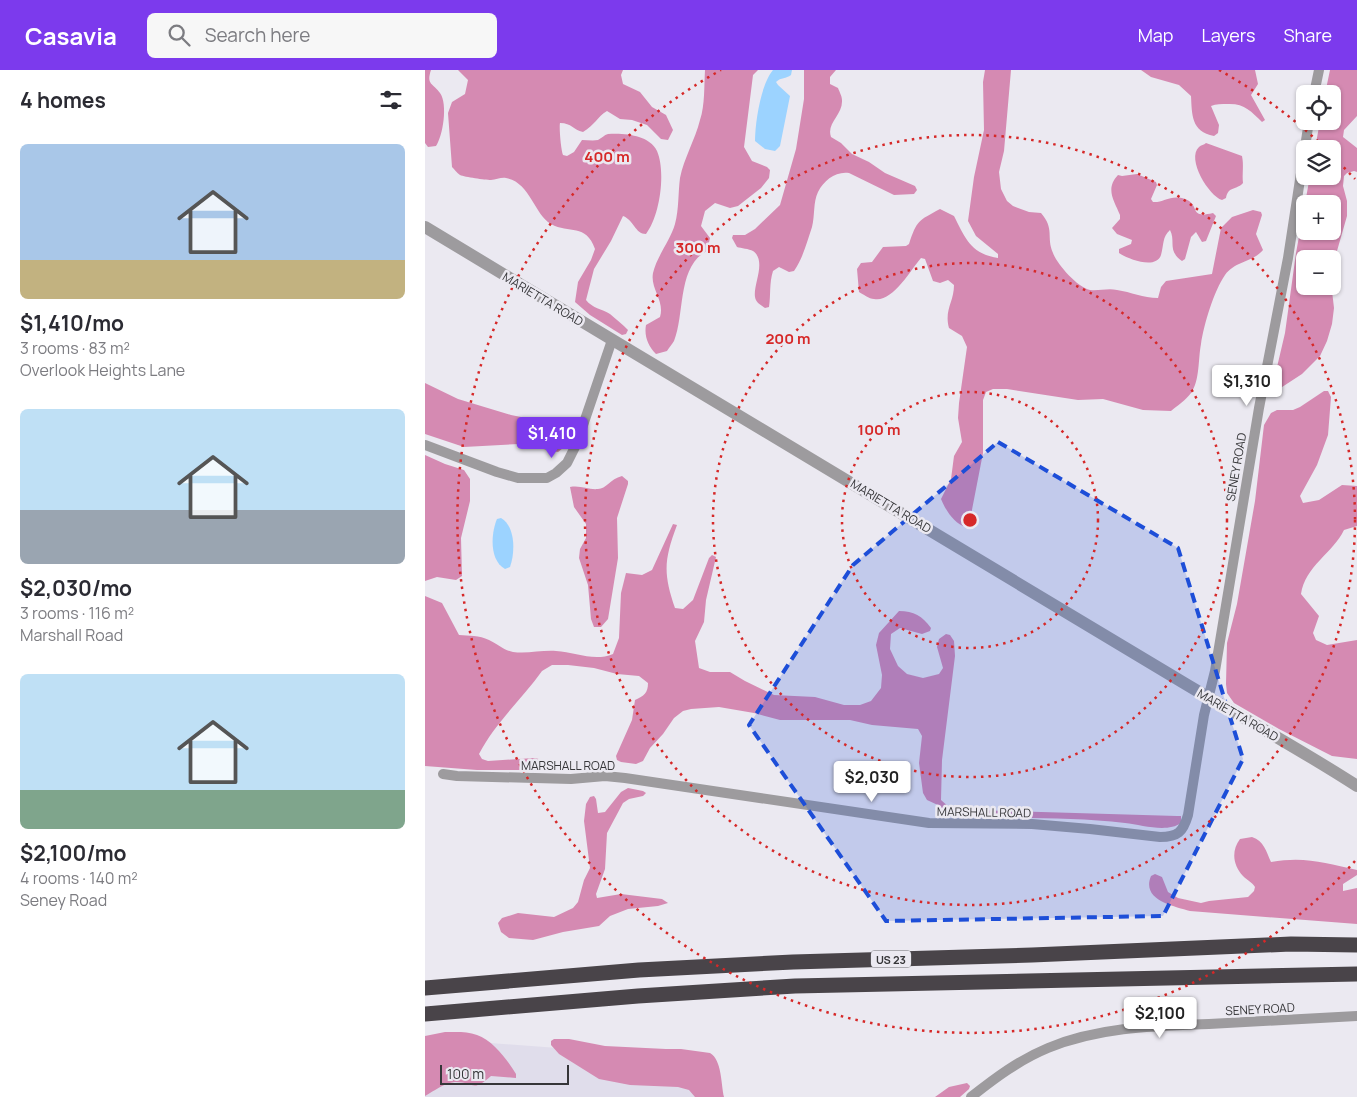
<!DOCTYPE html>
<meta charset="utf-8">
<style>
body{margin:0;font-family:Manrope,sans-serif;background:#f7f7f7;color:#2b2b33;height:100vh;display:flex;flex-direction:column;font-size:19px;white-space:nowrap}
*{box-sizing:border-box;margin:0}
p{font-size:16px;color:#7c7c81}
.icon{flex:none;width:28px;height:28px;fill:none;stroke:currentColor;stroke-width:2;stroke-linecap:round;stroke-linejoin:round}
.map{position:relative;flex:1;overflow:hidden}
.side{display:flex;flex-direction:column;background:#fff;width:425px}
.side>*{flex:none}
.buttons{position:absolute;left:871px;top:15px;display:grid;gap:10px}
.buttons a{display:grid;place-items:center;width:45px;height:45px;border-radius:8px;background:#fff;box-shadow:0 1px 4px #0004;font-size:25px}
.scale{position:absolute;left:15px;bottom:12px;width:129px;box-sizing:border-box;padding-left:5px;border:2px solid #363639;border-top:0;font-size:14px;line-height:18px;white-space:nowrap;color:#363639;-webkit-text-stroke:4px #ebe9f1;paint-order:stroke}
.price{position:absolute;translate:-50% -42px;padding:0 11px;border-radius:5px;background:#fff;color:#222;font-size:16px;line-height:32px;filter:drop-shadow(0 1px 2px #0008)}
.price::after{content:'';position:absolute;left:50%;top:30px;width:15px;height:11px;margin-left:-8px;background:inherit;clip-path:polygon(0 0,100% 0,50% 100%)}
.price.current{background:#7c3aed;color:#fff}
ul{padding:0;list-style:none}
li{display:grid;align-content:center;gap:10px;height:265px;padding:0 20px}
li span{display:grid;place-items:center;height:155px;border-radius:8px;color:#555}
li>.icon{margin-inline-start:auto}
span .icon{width:90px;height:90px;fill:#fffc;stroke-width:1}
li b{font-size:21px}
h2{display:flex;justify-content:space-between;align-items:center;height:60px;padding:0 20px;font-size:21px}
header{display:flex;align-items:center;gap:30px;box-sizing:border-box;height:70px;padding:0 25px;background:#7c3aed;color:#fff}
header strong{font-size:24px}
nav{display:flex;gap:28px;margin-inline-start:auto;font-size:18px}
.search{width:350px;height:45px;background:#f7f7f7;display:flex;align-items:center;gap:12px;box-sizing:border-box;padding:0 18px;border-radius:8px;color:#7c7c81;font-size:19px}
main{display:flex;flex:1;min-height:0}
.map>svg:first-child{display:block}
.built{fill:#e0ddeb}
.forest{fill:#d58ab2;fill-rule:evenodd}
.water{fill:#9cd3ff}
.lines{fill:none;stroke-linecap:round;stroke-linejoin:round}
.minor{stroke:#9d9b9e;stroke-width:10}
.tertiary{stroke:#9d9b9e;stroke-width:12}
.motorway{stroke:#494449;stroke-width:15}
.marked{fill:#1d4ed8;fill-opacity:0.2;stroke:#1d4ed8;stroke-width:4;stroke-dasharray:10 6;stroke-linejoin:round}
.ring{fill:none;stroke:#d62828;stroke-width:2.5;stroke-dasharray:2.5 5}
.labels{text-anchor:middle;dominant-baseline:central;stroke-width:5;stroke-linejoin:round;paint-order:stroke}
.shield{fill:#ebe9f1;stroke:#6c6c70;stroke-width:1}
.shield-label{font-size:11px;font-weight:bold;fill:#363639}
.street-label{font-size:12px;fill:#363639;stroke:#ebe9f1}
.centre{fill:#d62828;stroke:#ebe9f1;stroke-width:2.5}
.ring-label{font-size:15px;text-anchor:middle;font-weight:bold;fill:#d62828;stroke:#ebe9f1;stroke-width:5;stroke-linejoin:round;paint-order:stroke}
</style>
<header>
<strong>Casavia</strong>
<div class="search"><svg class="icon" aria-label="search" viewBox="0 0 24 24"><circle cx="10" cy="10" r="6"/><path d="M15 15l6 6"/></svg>Search here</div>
<nav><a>Map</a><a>Layers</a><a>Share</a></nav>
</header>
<main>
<section class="side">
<h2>4 homes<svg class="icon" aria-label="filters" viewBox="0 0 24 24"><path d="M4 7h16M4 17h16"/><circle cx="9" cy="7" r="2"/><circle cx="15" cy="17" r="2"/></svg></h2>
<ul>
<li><span style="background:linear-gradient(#a9c7e8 75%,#c2b280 0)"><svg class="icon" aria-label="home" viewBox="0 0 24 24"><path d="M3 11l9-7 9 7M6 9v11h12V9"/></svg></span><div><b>$1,410/mo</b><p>3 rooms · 83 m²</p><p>Overlook Heights Lane</p></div></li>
<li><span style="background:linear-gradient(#bfe0f5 65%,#9aa5b1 0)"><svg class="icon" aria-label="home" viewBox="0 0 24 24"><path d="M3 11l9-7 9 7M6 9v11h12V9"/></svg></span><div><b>$2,030/mo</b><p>3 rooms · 116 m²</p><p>Marshall Road</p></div></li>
<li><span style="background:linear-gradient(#bfe0f5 75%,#7fa58c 0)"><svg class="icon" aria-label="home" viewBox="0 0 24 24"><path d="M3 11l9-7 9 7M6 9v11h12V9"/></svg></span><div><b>$2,100/mo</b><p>4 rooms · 140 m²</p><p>Seney Road</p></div></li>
</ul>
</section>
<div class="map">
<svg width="932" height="1027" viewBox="0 0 932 1027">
<rect width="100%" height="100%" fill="#ebe9f1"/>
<path class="built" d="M 25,970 L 279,989 L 283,1027 L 0,1027 L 0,974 Z"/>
<g class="forest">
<path d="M 0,0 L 6,0 C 1,15 8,13 15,23 C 23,34 18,66 11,76 L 3,77 L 0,73 Z"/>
<path d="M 33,0 L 198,0 L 196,5 L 198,14 L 215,22 L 227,37 L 241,45 L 248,60 L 243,70 L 236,69 L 222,55 L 207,50 L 195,49 L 182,41 C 172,47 170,55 158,62 C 148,60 147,53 135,53 C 134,58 136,80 138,85 L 142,86 L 149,82 L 157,70 C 162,70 168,71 173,70 C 177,68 179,65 183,64 C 192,63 206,64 214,67 C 221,69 229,74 232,81 C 241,102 235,146 221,164 C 210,164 209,150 198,146 L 186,171 L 169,199 L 161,230 C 167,238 177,239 185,244 C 191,249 198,255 203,260 L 201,264 L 197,265 L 165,245 L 150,232 L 153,212 L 166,190 L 170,179 C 161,153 144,164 126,154 C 109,144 105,112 81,108 C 76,107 71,110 66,110 C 60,110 40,107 35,105 C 32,103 29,99 27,97 L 23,43 L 27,32 L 40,24 L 43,10 Z"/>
<path d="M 280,0 L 333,0 L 328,5 L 319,77 L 327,91 L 342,97 L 345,100 L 344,108 L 336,118 L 313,136 L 305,138 L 290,133 L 280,141 L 276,156 L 285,168 L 282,181 C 252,196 260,244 249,271 C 247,274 244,278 242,281 L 231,284 C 223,276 219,266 221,255 L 235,247 C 240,231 225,219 228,203 C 232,186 245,171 250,154 C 254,139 253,123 255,108 C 259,88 270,70 275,50 C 280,35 279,16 280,0 Z"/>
<path d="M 379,0 L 411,0 L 405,7 L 405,14 L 413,18 C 414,21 417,26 417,30 C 418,45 401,53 406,67 L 416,73 L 427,84 L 444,92 L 460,103 L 490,116 L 492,120 L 489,124 L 469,125 L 424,103 C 411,101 399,110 393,122 C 388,132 390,146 387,157 C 382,172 378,188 369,201 L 364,202 L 354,197 L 348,201 C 344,214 346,224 344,237 L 340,238 C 336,235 331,233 330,227 C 328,214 342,191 328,181 C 324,179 316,178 312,177 L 307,168 L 308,165 L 320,165 L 330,159 L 355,135 L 371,79 L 379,29 Z"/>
<path d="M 560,0 L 586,0 L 579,81 L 574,102 L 576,119 L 582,131 L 588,136 L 604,142 L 616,143 C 630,159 621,167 628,183 C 632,194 652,217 665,220 C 674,221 683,218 692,220 C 706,222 718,228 733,228 L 736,217 L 741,211 L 787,204 L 796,158 L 807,147 L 828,140 L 836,142 L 837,145 L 831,164 L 838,180 C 828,192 810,191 800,205 C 789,221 779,254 776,274 C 773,289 775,310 766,323 C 761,330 752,336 746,341 L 718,340 L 678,329 L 653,330 L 582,319 L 568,319 L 561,322 L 558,330 L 558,383 L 545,450 L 541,457 C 529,454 520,439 516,429 L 526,409 L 529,386 L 537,372 L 533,348 L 534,333 L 542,277 L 537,266 L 524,258 C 519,240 529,232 529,215 L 523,210 L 515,213 L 508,211 L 500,189 L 496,188 C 485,201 467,233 449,229 C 444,229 438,224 434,222 L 432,199 L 436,193 L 447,192 L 458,177 L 481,176 L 484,174 C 492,150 493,151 515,139 L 529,146 C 540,168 546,184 573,188 L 573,184 L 551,166 L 543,151 L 549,107 L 559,60 L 558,12 Z"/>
<path d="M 716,0 L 830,0 L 833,14 L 826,25 L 840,50 L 837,52 C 826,41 819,33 802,34 C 797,34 791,34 786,36 L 794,55 L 793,63 L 789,66 C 766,62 767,44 766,26 L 754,15 L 726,7 Z"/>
<path d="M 905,0 L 932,0 L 932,46 L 919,60 L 918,67 L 932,78 L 932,102 L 929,101 L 922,103 L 919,106 L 918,116 L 922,131 L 922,146 L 910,188 L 907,221 L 909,238 L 907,254 L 902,271 L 895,286 L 877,304 L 854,319 L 851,318 L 849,310 L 860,263 L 871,183 L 885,106 L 908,106 L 908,79 L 890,79 L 895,51 L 908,51 L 908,24 L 900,24 ZM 880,134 L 908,134 L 908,161 L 880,161 ZM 880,189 L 908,189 L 908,216 L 880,216 Z"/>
<path d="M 781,73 L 817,86 C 819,95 817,104 818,113 C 812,120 803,116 801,128 L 797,130 C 784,126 761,89 774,77 C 776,75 779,75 781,73 Z"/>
<path d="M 712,104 L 731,112 L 732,115 L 726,129 L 728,132 C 738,133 746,124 760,129 C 776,135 763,149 788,143 L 791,146 L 781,171 L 777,172 L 771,162 L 766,167 L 760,189 L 757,191 C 742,181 751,171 745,160 C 737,167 739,175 736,185 C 731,200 703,189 694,183 L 694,179 L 706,174 L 707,170 L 692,164 L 687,158 L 695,149 L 695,145 C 689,130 680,119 693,105 L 697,106 Z"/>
<path d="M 0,313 L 33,329 L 86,345 L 106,349 L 137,366 L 142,375 L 133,382 L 94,374 L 39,377 L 0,364 Z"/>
<path d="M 899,321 L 903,321 L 906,327 L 903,365 L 892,395 L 875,426 L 878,433 L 894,430 L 917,415 L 932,416 L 932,456 L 919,460 C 908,483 880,496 876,524 L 894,546 L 888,563 L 891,570 L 902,575 L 932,570 L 932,689 L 907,686 L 854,659 L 809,633 L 802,623 L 801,614 L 802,573 L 812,534 L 830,431 L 839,355 L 846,343 L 852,340 L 868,340 L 875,337 Z"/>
<path d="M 0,385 L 20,394 L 39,400 L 45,409 L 45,431 L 36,468 L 37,506 L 31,510 L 12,507 L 0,511 Z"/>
<path d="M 197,406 L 203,411 L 203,414 L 192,448 L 193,488 L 183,549 L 176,557 L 169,557 L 166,549 L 163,515 L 154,488 L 155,479 L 161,468 L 161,454 L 149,437 L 145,417 C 156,415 163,420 173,419 C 181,419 185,409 197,406 Z"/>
<path d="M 248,454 L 252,455 C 239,490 238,503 250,538 L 258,539 L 268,530 L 284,488 L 287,485 L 291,487 L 281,530 L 279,552 L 270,571 L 274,598 L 285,602 L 305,602 L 320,611 L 349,625 L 390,627 L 419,635 L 435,635 L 446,631 L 456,618 L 457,605 L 451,575 L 454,563 L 474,541 C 489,541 497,546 506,558 L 505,561 L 497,564 L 475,558 L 466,564 L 465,579 L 473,596 L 482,604 L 498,608 L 514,604 L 518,598 L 512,577 L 514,569 L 521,564 L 525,565 L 529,571 L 530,586 L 517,690 L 516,730 L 525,738 L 547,740 L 752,746 L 756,746 L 756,753 C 742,763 717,755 700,753 C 641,746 581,749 521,746 L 515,736 L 502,730 L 498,723 L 494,693 L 497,666 L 493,659 L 447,655 L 425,650 L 355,650 L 329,643 L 294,637 L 266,639 L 258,641 L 249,648 L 238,664 L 225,678 L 218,691 L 211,694 L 196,692 L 192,690 L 191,686 L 207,650 L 210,630 C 219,626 223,623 223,613 L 214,606 L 192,604 L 169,598 L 143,595 L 127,595 L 117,601 C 97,629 70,653 54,684 L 57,689 L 63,691 L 109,688 L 153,697 L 154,700 L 52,700 L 0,696 L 0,526 L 17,533 L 34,565 C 44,566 54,565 64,570 C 73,574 78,580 88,582 C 102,584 117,580 131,581 C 150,582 169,592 188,584 L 194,568 L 196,523 L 201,503 L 217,505 L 227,500 Z"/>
<path d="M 203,718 L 218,721 L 221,723 L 218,726 L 204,729 L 198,733 L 182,763 L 180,799 L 171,824 L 172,828 L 196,824 L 237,829 L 243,833 L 233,836 L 203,839 L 185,846 L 174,856 L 138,862 L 108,870 L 84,868 L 76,862 L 73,853 L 77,848 L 93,843 L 129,847 L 148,838 L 153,832 L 159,810 L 165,798 L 159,751 L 161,734 L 165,727 L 169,726 L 171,729 L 173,743 L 180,742 L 196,722 Z"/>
<path d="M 827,767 C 839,771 841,781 846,792 C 880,786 900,793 932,800 L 932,805 L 918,814 L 918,821 L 932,818 L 932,854 L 765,841 C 748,836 716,830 726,806 L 730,804 L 737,807 L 743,822 L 753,828 L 776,833 L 784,831 L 823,827 L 829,821 L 830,817 C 827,812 822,810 818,806 C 808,795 806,781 815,769 Z"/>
<path d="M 20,962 C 30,962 42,961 52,965 C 68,970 83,991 91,1004 L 91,1008 L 66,1006 C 47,1023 50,1012 30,1012 C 19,1013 9,1021 0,1026 L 0,966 Z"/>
<path d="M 129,969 L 144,969 L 180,976 L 241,979 L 256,979 L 285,983 C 297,990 296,1014 299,1027 L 270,1027 L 264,1020 L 253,1017 L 205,1015 L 174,1009 L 134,984 L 126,975 L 126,971 Z"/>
<path d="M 542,1013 L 545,1016 L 544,1019 L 535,1027 L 510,1027 L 524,1017 Z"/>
</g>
<g class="water">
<path d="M 348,0 L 367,0 L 366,5 C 361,9 356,7 351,12 L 353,15 L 365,26 L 355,76 L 350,81 L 340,79 L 330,71 C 330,52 336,14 348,0 Z"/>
<path d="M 76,448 C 91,457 90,483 85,497 L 80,499 C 64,490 66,463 72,449 Z"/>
</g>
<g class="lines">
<g class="minor">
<path d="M 889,24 L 894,0"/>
<path d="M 0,375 L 72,402 L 93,408 L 122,408 L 131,403 L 142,393 L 152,373 L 187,270"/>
<path d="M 18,704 L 32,706 L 146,709 L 180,706 L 200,708 L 504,753 L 607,754 L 665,759 L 735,767 C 753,767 758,762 763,745 L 779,645 L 790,601 L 834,338 L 863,188 L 884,51"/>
<path d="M 546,1027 C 570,1008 594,990 623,978 C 674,957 729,956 784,954 C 833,951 883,949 932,946"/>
</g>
<path class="tertiary" d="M 0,157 C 249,308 500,455 749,607 C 810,644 872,677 932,716"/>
<g class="motorway">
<path d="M 0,918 L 214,900 L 368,892 L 607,885 L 866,874 L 932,875"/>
<path d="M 0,944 L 213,926 L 370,916 L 932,904"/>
</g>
</g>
<path class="marked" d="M 573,372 L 753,478 L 818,689 L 738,846 L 461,851 L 324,655 L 428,495 Z"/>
<g class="ring">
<circle cx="545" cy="450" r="128"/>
<circle cx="545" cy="450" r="257"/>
<circle cx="545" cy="450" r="385"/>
<path d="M930 791A514 514 0 1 1 296 0M794 0A514 514 0 0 1 899 77M908 87A514 514 0 0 1 930 109"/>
</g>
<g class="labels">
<rect class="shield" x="446" y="880.5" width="40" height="17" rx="4"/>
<g class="shield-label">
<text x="466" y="889">US 23</text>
</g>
<g class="street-label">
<text transform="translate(118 229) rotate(31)">MARIETTA ROAD</text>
<text transform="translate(811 397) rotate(-80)">SENEY ROAD</text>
<text transform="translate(466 436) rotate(31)">MARIETTA ROAD</text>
<text transform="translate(813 645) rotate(30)">MARIETTA ROAD</text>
<text x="143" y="695">MARSHALL ROAD</text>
<text transform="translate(559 742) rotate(1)">MARSHALL ROAD</text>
<text transform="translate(835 939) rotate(-3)">SENEY ROAD</text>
</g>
</g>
<circle cx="545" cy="450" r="8" class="centre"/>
<g class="ring-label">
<text x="182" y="92">400 m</text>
<text x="273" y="183">300 m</text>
<text x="363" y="274">200 m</text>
<text x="454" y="365">100 m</text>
</g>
</svg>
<div class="buttons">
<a><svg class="icon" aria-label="locate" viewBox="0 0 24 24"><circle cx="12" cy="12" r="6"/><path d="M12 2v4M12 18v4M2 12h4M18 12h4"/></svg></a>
<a><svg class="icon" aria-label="layers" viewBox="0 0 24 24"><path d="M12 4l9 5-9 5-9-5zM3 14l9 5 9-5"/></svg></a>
<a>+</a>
<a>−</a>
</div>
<div class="scale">100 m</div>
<b class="price" style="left:822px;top:337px">$1,310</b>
<b class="price current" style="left:127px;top:389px">$1,410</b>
<b class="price" style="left:447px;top:733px">$2,030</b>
<b class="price" style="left:735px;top:969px">$2,100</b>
</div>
</main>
